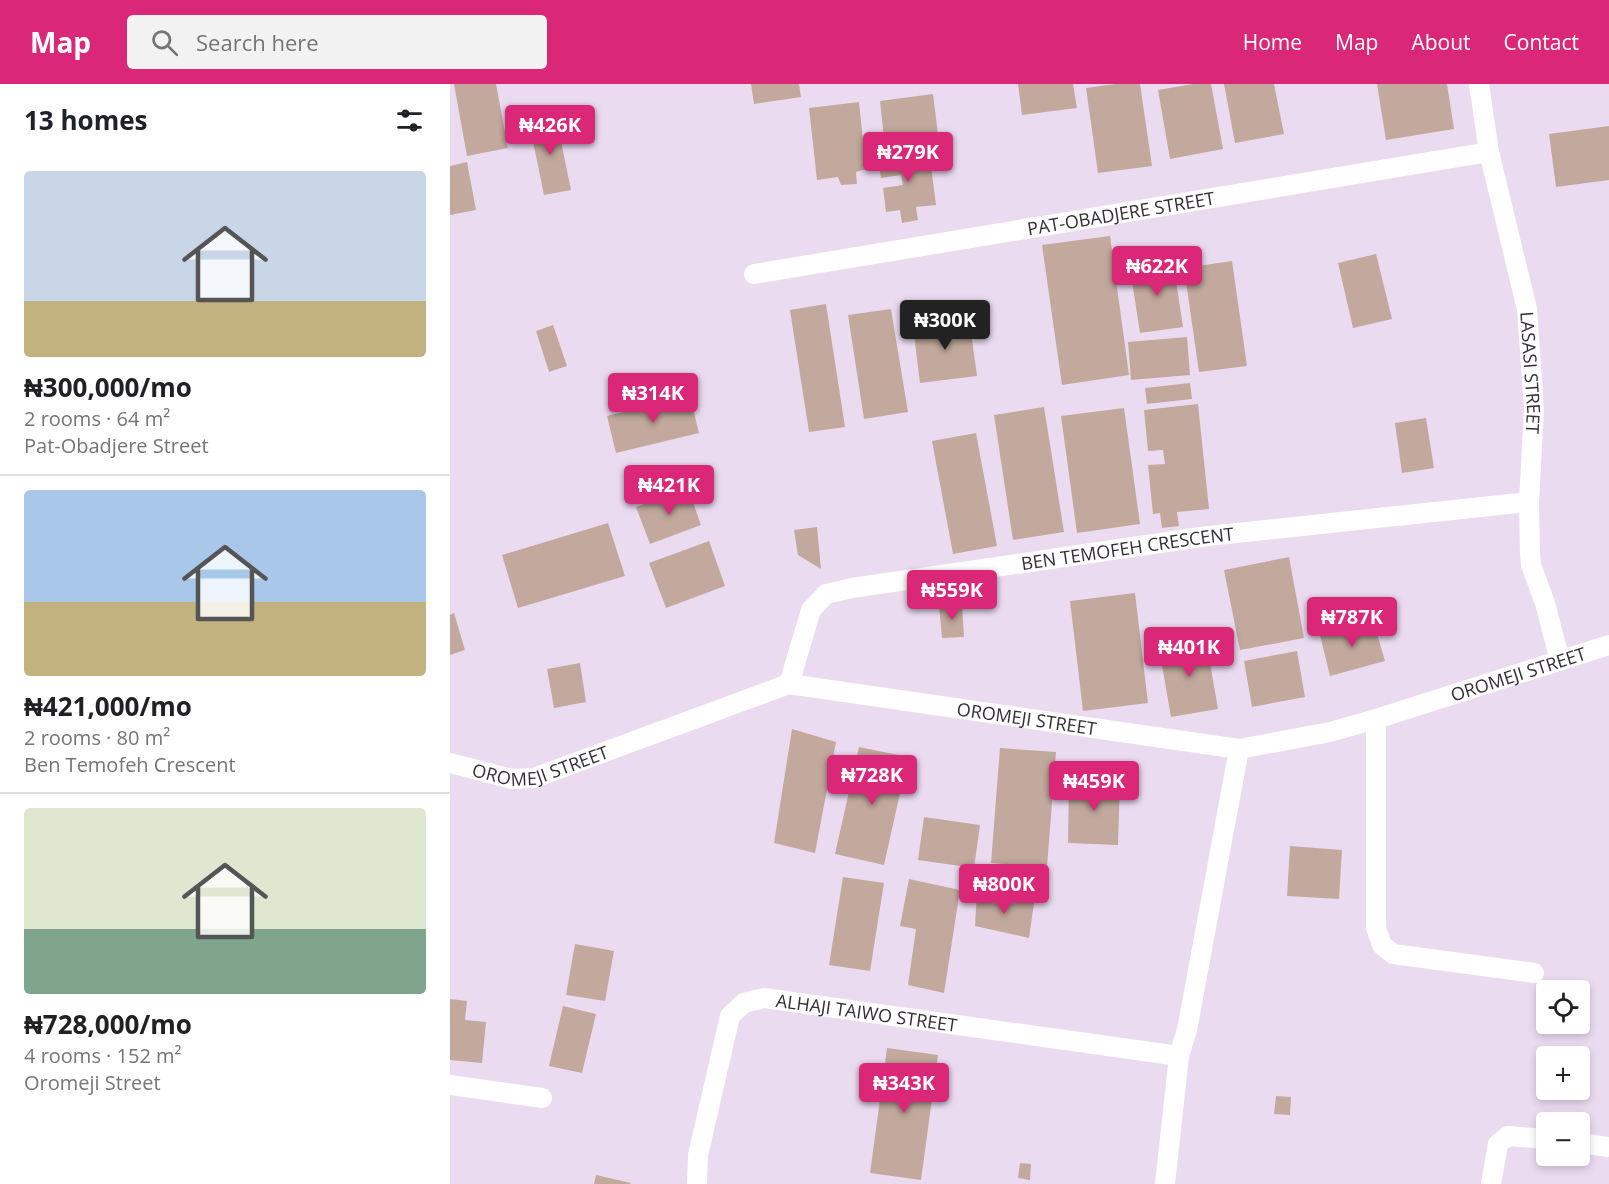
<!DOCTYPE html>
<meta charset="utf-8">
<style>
body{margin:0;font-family:"Open Sans",sans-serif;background:#f2f2f2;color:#202124;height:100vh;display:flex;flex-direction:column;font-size:22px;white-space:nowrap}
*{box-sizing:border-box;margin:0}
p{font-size:20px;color:#757577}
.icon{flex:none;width:33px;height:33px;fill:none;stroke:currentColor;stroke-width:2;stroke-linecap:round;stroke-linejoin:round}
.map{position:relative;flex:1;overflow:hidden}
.drawer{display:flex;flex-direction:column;background:#fff;width:450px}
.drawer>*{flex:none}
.buttons{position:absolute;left:1086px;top:896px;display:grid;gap:12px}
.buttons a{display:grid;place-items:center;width:54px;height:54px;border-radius:6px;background:#fff;box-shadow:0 3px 9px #0003;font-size:30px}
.price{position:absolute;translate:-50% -51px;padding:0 14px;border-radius:6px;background:#db2777;color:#fff;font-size:20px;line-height:39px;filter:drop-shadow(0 2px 3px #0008)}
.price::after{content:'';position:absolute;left:50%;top:36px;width:18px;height:14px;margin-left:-9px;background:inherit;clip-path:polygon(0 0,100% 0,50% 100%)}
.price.on{background:#222;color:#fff}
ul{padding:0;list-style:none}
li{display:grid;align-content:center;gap:12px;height:318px;padding:0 24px}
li+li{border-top:2px solid #e0e0e0}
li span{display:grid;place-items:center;height:186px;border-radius:6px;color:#555}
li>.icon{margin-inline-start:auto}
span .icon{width:108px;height:108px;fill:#fffc;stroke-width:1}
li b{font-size:26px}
h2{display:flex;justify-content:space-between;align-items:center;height:72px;padding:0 24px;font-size:26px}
header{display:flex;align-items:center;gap:36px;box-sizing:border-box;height:84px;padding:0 30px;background:#db2777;color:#fff}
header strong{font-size:28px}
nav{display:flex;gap:33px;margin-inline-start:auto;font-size:21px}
.search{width:420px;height:54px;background:#f2f2f2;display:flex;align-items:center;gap:15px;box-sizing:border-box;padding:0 21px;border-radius:6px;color:#757577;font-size:22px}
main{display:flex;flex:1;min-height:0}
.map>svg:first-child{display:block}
.building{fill:#c3a99d}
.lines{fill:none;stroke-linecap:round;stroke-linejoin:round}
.street{stroke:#fff;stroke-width:20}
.labels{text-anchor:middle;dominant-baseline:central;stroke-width:5;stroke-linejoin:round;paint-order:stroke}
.street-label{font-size:18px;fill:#332d36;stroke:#fff}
</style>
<header>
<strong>Map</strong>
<div class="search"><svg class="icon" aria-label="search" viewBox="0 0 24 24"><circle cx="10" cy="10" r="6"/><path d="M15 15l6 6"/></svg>Search here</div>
<nav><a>Home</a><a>Map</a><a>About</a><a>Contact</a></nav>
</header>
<main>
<section class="drawer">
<h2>13 homes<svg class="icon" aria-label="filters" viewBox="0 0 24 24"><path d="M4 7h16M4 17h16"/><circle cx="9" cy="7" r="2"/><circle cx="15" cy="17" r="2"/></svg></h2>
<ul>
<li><span style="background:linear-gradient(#c9d6e8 70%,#c2b280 0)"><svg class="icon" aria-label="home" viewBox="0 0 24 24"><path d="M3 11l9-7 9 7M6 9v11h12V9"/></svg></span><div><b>₦300,000/mo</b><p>2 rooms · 64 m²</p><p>Pat-Obadjere Street</p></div></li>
<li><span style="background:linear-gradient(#a9c7e8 60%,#c2b280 0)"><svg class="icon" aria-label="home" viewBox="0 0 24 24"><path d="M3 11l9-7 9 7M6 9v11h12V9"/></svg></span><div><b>₦421,000/mo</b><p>2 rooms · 80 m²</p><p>Ben Temofeh Crescent</p></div></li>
<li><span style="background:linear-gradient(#dfe7d0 65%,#7fa58c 0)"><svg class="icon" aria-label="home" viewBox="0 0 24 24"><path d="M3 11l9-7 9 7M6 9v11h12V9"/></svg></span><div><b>₦728,000/mo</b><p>4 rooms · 152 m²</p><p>Oromeji Street</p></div></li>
</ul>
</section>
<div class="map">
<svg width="1159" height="1100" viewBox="0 0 1159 1100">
<rect width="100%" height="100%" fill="#ebdbf1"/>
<g class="building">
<path d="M 4,0 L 46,0 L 58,64 L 17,72 Z"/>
<path d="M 301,0 L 349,0 L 351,13 L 304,20 Z"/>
<path d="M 568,0 L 623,0 L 627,24 L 572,31 Z"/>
<path d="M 665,0 L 690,0 L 702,82 L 648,89 L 636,4 Z"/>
<path d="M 743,0 L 761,0 L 773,65 L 720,75 L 708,6 Z"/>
<path d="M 774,0 L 824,0 L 834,50 L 785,59 Z"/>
<path d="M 927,0 L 997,0 L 1004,45 L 936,56 Z"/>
<path d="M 483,10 L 489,58 L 435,64 L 430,17 Z"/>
<path d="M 409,18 L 416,85 L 406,88 L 407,100 L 391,101 L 388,93 L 367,96 L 359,24 Z"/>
<path d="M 106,33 L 121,106 L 94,111 L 79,38 Z"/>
<path d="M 1159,42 L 1159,96 L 1106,103 L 1099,50 Z"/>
<path d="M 479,66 L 486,121 L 466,123 L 468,136 L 452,139 L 450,126 L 436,128 L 433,104 L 453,101 L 451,91 L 431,94 L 428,73 Z"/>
<path d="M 17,78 L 26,126 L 0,131 L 0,82 Z"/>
<path d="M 660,152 L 679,291 L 612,301 L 592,161 Z"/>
<path d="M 926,170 L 942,235 L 903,244 L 888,179 Z"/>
<path d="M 723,177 L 733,243 L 690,249 L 680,184 Z"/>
<path d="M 782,177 L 797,282 L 749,288 L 734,184 Z"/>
<path d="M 376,220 L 395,343 L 359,348 L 340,226 Z"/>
<path d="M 441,225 L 458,328 L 414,335 L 398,231 Z"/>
<path d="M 519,234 L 527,292 L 470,299 L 463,242 Z"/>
<path d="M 103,241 L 117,282 L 99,288 L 86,247 Z"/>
<path d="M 737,253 L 740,291 L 681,296 L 678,258 Z"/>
<path d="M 740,299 L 742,315 L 697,320 L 695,304 Z"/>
<path d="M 240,312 L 249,349 L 166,369 L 157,332 Z"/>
<path d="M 748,320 L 759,425 L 727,428 L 729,442 L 712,444 L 710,429 L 703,430 L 698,381 L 715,380 L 713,366 L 698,367 L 694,326 Z"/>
<path d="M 594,323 L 614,448 L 563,456 L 544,331 Z"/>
<path d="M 674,324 L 690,440 L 627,449 L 611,332 Z"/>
<path d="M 976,334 L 984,384 L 952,389 L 945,339 Z"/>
<path d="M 526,349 L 547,462 L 503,470 L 482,357 Z"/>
<path d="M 238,404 L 251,441 L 200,460 L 186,423 Z"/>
<path d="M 158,439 L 175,492 L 68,524 L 52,471 Z"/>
<path d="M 367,443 L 371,485 L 348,471 L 344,446 Z"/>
<path d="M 259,457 L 275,502 L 216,524 L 199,479 Z"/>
<path d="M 839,473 L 854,554 L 790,566 L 774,486 Z"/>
<path d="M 685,509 L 698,619 L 633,627 L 620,517 Z"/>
<path d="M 512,520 L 514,553 L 492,554 L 489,522 Z"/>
<path d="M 4,529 L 15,566 L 0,571 L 0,531 Z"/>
<path d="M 923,536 L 935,577 L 880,592 L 870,551 Z"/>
<path d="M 756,556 L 768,625 L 721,633 L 709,564 Z"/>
<path d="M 847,567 L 855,613 L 802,623 L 794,577 Z"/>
<path d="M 130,579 L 136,618 L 104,624 L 97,585 Z"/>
<path d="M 342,645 L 386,658 L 365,769 L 324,759 Z"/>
<path d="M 409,663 L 458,673 L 434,781 L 385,770 Z"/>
<path d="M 550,664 L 606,668 L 597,783 L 541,779 Z"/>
<path d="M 619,696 L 670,698 L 668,761 L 618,759 Z"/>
<path d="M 474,733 L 530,741 L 524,784 L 468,776 Z"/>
<path d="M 840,762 L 892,766 L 889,815 L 837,812 Z"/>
<path d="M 393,793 L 434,799 L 420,887 L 379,881 Z"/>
<path d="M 459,795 L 510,806 L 494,909 L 458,901 L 466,845 L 450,842 Z"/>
<path d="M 527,808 L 584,819 L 579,854 L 525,842 Z"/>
<path d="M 125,860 L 164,867 L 155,917 L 116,911 Z"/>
<path d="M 0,915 L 17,917 L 15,936 L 36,938 L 32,979 L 0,976 Z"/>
<path d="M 113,922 L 146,930 L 132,989 L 99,982 Z"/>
<path d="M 437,964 L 488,971 L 471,1096 L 420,1089 Z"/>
<path d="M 826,1012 L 841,1013 L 840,1031 L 824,1030 Z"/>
<path d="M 570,1079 L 581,1080 L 580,1096 L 568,1094 Z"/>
<path d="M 146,1091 L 181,1099 L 180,1100 L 144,1100 Z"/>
</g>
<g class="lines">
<g class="street">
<path id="s1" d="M 1029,0 L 1039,68 L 1077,225 L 1084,325 L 1079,418 L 1080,469 L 1081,481 L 1095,519 L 1110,577"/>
<path id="s2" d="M 304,190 L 1039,68"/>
<path id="s3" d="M 339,600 L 361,526 L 376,510 L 402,504 L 758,452 L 1079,418"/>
<path d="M 926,635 L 926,844 L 932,861 L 943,870 L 1084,889"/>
<path id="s4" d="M 0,679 L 62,695 L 84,694 L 339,600 L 789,665 L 880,648 L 926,635 L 1159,561"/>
<path d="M 0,1001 L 92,1014"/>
<path d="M 1130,1059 L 1159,1063"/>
<path id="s5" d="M 247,1100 L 248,1071 L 280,932 L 294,919 L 314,914 L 729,972"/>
<path d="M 715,1100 L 729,972 L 737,946 L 789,665"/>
<path d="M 1041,1100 L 1048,1060 L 1058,1052 L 1096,1055"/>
</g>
</g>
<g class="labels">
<g class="street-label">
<text stroke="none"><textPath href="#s2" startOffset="372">PAT-OBADJERE STREET</textPath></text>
<text stroke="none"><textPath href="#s1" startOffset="294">LASASI STREET</textPath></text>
<text stroke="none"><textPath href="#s3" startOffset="404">BEN TEMOFEH CRESCENT</textPath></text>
<text stroke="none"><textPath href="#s4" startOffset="1102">OROMEJI STREET</textPath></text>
<text stroke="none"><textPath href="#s4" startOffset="598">OROMEJI STREET</textPath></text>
<text stroke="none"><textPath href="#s4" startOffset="94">OROMEJI STREET</textPath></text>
<text stroke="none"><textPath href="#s5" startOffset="315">ALHAJI TAIWO STREET</textPath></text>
</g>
</g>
</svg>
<div class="buttons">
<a><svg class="icon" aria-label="locate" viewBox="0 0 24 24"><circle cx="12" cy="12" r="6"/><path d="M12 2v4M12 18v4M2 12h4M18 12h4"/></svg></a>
<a>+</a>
<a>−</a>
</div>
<b class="price" style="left:100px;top:72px">₦426K</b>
<b class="price" style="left:458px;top:99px">₦279K</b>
<b class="price" style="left:707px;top:213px">₦622K</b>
<b class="price on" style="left:495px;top:267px">₦300K</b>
<b class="price" style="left:203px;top:340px">₦314K</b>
<b class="price" style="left:219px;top:432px">₦421K</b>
<b class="price" style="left:502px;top:537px">₦559K</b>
<b class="price" style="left:902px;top:564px">₦787K</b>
<b class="price" style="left:739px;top:594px">₦401K</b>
<b class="price" style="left:422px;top:722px">₦728K</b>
<b class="price" style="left:644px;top:728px">₦459K</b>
<b class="price" style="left:554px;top:831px">₦800K</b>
<b class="price" style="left:454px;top:1030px">₦343K</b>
</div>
</main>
